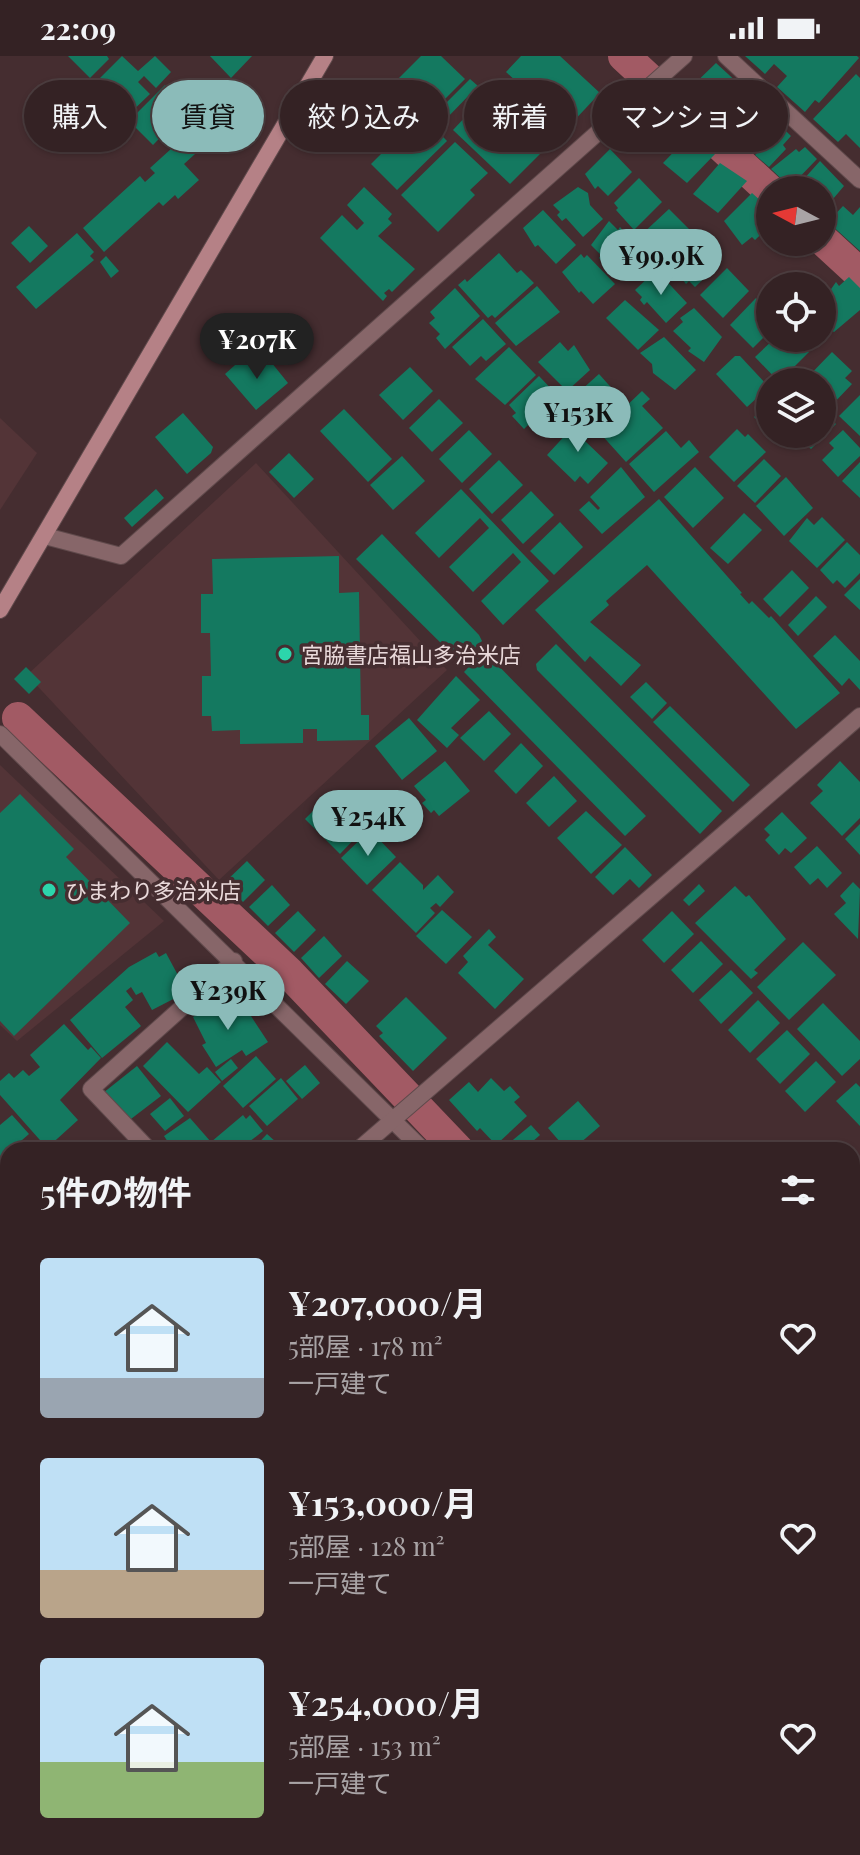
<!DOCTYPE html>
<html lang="ja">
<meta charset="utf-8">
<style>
body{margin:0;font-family:"Playfair Display","Noto Sans JP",serif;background:#3c2a2c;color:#f1f3f6;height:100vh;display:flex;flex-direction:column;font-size:30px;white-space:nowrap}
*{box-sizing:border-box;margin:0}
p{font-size:26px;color:#a9a4a6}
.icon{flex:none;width:44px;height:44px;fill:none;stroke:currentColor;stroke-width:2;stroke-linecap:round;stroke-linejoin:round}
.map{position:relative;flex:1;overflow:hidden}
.details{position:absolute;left:0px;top:1086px;width:860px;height:714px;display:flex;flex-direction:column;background:#342224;border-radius:24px 24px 0 0;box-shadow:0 2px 6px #0004,0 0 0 2px #4e3f41}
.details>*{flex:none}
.top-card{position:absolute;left:24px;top:24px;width:812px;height:72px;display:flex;gap:16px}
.needle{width:52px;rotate:277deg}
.fabs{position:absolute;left:756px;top:120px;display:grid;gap:16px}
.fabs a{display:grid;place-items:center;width:80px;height:80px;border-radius:50%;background:#342224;box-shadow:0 2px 6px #0004,0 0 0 2px #4e3f41;font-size:40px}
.price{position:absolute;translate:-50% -68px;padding:0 18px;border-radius:28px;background:#8bbbb9;color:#111;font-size:26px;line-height:52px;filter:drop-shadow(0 2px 4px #0008)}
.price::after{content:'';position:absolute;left:50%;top:48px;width:24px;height:18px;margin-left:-12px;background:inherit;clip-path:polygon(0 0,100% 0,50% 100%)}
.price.current{background:#222;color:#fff}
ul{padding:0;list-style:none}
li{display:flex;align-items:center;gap:24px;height:200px;padding:0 40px}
li span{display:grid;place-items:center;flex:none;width:224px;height:160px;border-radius:8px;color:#555}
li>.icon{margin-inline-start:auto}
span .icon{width:96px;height:96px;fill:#fffc;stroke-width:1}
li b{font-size:34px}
h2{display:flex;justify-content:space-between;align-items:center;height:96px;padding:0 40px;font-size:34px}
.pill{padding:0 28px;border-radius:36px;background:#342224;box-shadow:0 2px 6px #0004,0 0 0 2px #4e3f41;font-size:28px;line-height:72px}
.pill.current{background:#8bbbb9;color:#111}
.status{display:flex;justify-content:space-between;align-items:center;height:56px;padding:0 40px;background:#342224;direction:ltr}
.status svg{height:22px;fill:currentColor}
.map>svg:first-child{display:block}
.built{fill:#533437}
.green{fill:#713c43}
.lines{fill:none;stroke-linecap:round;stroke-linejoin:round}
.canal{stroke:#a25a64;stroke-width:32}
.building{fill:#147960}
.street-casing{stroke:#5f494b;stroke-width:18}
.secondary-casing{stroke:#5f494b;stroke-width:18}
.street{stroke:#876669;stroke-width:16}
.secondary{stroke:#b58186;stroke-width:16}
.poi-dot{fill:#2cd5ab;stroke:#452d30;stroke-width:3}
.labels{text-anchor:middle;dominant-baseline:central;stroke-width:7;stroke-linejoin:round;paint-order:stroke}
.poi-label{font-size:22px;fill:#eadadb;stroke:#452d30;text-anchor:start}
</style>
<div class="status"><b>22:09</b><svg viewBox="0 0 49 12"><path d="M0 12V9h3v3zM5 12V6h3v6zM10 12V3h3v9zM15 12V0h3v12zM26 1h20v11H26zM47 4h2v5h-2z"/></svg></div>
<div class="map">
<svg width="860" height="1799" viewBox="0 0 860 1799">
<rect width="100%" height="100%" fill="#452d30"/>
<g class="built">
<path d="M 0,362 L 37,397 L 0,454 Z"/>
<path d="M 256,407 L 447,614 L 219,824 L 27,619 Z"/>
<path d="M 0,709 L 164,865 L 17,985 L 0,969 Z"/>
<path d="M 8,1416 L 8,1539 L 0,1530 L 0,1423 Z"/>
<path d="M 86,1792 L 734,1792 L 734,1799 L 93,1799 Z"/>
</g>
<path class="green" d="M 338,1792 L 687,1792 L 679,1799 L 345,1799 Z"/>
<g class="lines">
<g class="canal">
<path d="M 624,0 L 770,135"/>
<path d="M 822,183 L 860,218"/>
<path d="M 18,662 L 289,917 L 458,1094"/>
<path d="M 852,1482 L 860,1490"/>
</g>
</g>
<g class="building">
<path d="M 68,0 L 107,0 L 109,3 L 90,22 Z"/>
<path d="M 122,0 L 138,15 L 155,0 L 171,16 L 156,32 L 144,20 L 138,26 L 150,38 L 125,62 L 93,29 Z"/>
<path d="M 210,0 L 252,0 L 231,22 Z"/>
<path d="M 421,0 L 441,0 L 465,23 L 432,56 L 398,23 Z"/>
<path d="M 521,0 L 560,0 L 600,37 L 570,69 L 523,26 L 520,29 L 506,16 Z"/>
<path d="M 745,0 L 857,0 L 859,2 L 819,47 L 815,44 L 805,56 L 777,31 L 787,20 L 774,8 L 765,18 Z"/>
<path d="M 716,7 L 740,29 L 712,61 L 686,36 Z"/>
<path d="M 856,18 L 860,22 L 860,92 L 846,78 L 838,86 L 813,63 Z"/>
<path d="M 470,23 L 478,30 L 443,66 L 435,58 Z"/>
<path d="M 165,29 L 188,53 L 153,89 L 129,65 Z"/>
<path d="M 484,41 L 541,97 L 510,128 L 453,74 Z"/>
<path d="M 745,44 L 755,53 L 732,77 L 717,63 L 732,48 L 737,52 Z"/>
<path d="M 660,48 L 684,68 L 657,96 L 632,76 Z"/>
<path d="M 761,52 L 779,68 L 753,96 L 735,80 Z"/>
<path d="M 414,60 L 418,64 L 423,60 L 447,85 L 397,134 L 371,108 L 401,78 L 407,77 L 402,71 Z"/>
<path d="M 204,63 L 217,78 L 184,108 L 199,124 L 178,143 L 175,139 L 163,150 L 159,146 L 104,196 L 83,172 L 140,120 L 145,126 L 155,117 L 150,112 Z"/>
<path d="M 782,71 L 791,80 L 783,89 L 786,93 L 769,111 L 755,99 Z"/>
<path d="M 691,78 L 716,97 L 687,127 L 663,107 Z"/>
<path d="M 455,86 L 488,117 L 470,134 L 475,139 L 438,176 L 401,139 Z"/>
<path d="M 805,91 L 817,103 L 790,131 L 771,113 L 796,93 L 799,96 Z"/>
<path d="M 610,93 L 632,116 L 608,140 L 598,130 L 595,133 L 585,118 Z"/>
<path d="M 820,105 L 844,130 L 822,156 L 822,134 L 794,134 Z"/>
<path d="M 720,107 L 747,125 L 718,157 L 693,138 Z"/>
<path d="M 639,122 L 662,146 L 634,174 L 616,154 L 618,152 L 614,147 Z"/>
<path d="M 364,131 L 392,158 L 388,163 L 392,167 L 378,180 L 415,213 L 392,236 L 389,233 L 384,237 L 387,240 L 383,245 L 320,182 L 342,159 L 357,174 L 364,167 L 347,149 Z"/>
<path d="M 578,131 L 588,137 L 590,149 L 603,163 L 583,181 L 566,162 L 562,165 L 557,159 L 560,156 L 553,149 Z"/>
<path d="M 752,137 L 762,146 L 766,143 L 770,147 L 770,170 L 755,184 L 752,181 L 742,189 L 724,165 Z"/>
<path d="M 843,150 L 853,159 L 860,151 L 860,195 L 828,166 Z"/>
<path d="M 669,153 L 692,176 L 677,189 L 684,196 L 698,182 L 721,206 L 695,231 L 689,225 L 686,228 L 665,201 L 640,180 Z"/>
<path d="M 543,154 L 576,189 L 556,208 L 538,189 L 535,191 L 523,172 Z"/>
<path d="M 609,165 L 618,174 L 620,171 L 641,196 L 630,206 L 634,210 L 623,221 L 607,211 L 610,208 L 606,204 L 604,207 L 599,202 L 601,199 L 591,189 Z"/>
<path d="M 29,170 L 48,190 L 30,207 L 11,187 Z"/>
<path d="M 77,177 L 94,196 L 90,200 L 94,204 L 36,253 L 16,231 Z"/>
<path d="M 499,197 L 517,217 L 521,214 L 534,227 L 495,262 L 492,259 L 488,262 L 458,229 L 465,223 L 467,226 Z"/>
<path d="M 581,198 L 584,202 L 587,199 L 615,228 L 593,248 L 581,235 L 579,237 L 562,216 Z"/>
<path d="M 106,200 L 119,215 L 111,222 L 100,206 Z"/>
<path d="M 727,212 L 749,235 L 723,262 L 700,239 Z"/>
<path d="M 653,217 L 659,217 L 687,247 L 666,267 L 647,246 L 644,249 L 640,244 L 642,241 L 635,234 Z"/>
<path d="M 849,221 L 860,232 L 860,254 L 834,276 L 822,268 L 822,246 L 836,226 L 839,230 Z"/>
<path d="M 537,230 L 560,256 L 516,290 L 495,267 Z"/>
<path d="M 455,232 L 480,260 L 445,293 L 436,282 L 440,278 L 429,267 L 435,262 L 430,256 Z"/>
<path d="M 756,242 L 770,256 L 770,275 L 753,292 L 730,269 Z"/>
<path d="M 625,244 L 659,274 L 638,294 L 606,262 Z"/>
<path d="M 694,252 L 722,281 L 704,306 L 688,295 L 691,292 L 673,275 L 683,266 L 680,262 Z"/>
<path d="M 483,263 L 506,288 L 486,305 L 481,300 L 470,310 L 452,291 Z"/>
<path d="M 664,281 L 696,314 L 675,334 L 653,317 L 652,308 L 640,297 Z"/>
<path d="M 775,282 L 795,282 L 809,296 L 779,326 L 755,301 Z"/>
<path d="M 560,286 L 568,295 L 574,289 L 590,314 L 567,335 L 538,306 Z"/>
<path d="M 509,291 L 536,319 L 505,349 L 475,323 Z"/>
<path d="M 832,296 L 852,315 L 845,322 L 852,328 L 831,350 L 822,342 L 822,326 L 803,326 Z"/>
<path d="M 735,300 L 740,300 L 769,331 L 747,351 L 716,318 Z"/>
<path d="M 244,301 L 254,312 L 267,301 L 288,327 L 256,354 L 225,318 Z"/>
<path d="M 410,311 L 433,335 L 403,364 L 379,339 Z"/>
<path d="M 599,318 L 625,347 L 595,373 L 570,344 Z"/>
<path d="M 539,320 L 575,358 L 552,380 L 535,362 L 524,373 L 512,360 L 516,357 L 509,349 Z"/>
<path d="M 642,335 L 650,343 L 642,350 L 663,372 L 626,406 L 599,376 Z"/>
<path d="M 860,339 L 860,380 L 839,360 Z"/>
<path d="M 439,343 L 463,367 L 432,396 L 409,372 Z"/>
<path d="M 770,346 L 770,377 L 754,361 Z"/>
<path d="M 344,353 L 392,403 L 368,426 L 320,375 Z"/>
<path d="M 822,354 L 836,368 L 811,393 L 796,378 L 822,378 Z"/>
<path d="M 183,357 L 213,391 L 211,397 L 187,418 L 155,381 Z"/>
<path d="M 580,363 L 594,376 L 585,385 L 608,407 L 588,428 L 580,420 L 575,426 L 547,399 Z"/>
<path d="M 737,373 L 745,381 L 748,378 L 766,396 L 734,426 L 709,401 Z"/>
<path d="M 469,374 L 492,398 L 462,427 L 439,403 Z"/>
<path d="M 843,374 L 860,392 L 860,400 L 838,421 L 822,404 L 834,392 L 829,387 Z"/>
<path d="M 666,375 L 681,392 L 689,384 L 699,396 L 654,436 L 629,408 Z"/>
<path d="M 289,397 L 314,423 L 294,442 L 269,416 Z"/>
<path d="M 402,400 L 425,425 L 393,454 L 370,429 Z"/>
<path d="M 764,403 L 781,420 L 755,447 L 737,430 Z"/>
<path d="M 499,404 L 523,429 L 492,458 L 469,433 Z"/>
<path d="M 860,406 L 860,442 L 842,425 Z"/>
<path d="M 621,411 L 645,441 L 602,478 L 579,454 L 589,445 L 598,454 L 600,452 L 590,441 Z"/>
<path d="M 695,411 L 724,442 L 693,472 L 664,441 Z"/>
<path d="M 786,421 L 813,452 L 784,480 L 756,450 Z"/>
<path d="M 156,433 L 164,442 L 132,471 L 124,462 Z"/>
<path d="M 461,433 L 549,525 L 503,569 L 481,545 L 521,506 L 513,497 L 473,536 L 449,511 L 489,472 L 480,462 L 439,502 L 415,477 Z"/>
<path d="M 531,435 L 554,459 L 523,488 L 501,464 Z"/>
<path d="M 659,443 L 742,537 L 740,538 L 749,548 L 752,545 L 769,562 L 771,560 L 840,637 L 796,673 L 647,509 L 606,545 L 609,549 L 590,566 L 641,609 L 621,630 L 590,600 L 585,606 L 535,554 Z"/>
<path d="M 744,457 L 762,474 L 728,508 L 710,492 Z"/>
<path d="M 822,461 L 845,484 L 817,512 L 789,485 L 807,462 L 814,469 Z"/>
<path d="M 560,466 L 583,491 L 554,519 L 530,495 Z"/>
<path d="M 382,478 L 479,579 L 482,585 L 460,606 L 356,503 Z"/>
<path d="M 847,486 L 860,499 L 860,517 L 845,532 L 837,524 L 833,528 L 820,514 Z"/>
<path d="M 339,500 L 339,537 L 359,536 L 361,659 L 369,659 L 369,684 L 317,685 L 317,673 L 303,673 L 303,687 L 240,688 L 240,674 L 212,675 L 211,660 L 202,660 L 202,620 L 211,620 L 210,577 L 201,577 L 201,538 L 213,538 L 212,503 Z"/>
<path d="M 792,514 L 809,532 L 780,561 L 763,543 Z"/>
<path d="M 860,523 L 860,554 L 844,539 Z"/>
<path d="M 816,540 L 827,551 L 798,580 L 788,569 Z"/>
<path d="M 835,579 L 860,605 L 860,634 L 849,622 L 842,630 L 813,600 Z"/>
<path d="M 556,588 L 722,755 L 700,778 L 537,614 L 536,608 Z"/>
<path d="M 484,595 L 646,760 L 625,780 L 464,616 Z"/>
<path d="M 26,611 L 41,626 L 29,638 L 14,623 Z"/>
<path d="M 456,620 L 480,644 L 451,672 L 459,679 L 447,692 L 417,664 Z"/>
<path d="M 646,626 L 667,647 L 652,663 L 630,641 Z"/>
<path d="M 670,650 L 750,729 L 733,746 L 653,666 Z"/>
<path d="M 489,655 L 511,678 L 484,705 L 460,682 Z"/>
<path d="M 409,662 L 437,695 L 402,724 L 375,690 Z"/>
<path d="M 521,687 L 543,710 L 516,738 L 494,715 Z"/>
<path d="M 445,705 L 470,735 L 439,760 L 434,754 L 431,757 L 422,747 L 426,744 L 414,730 Z"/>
<path d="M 840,705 L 860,726 L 860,762 L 842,780 L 810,747 L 823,735 L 817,729 Z"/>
<path d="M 554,720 L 577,745 L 549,771 L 526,747 Z"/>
<path d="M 348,735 L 365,753 L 353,765 L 362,775 L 340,798 L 305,763 L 328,740 L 335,748 Z"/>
<path d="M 20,738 L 74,793 L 66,801 L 130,867 L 14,980 L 0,965 L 0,757 Z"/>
<path d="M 586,755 L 622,789 L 591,818 L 557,782 Z"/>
<path d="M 782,756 L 807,782 L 791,797 L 785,792 L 779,799 L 765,784 L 770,779 L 764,773 Z"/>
<path d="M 860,768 L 860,799 L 845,783 Z"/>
<path d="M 370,774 L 396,801 L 367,829 L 341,802 Z"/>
<path d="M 817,790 L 842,817 L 827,832 L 818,822 L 810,829 L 794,811 Z"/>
<path d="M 625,791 L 652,819 L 639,832 L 630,823 L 613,839 L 595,821 Z"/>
<path d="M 247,805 L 265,824 L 243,846 L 224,827 Z"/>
<path d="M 400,806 L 423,829 L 423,834 L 438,819 L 454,836 L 440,851 L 436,847 L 430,852 L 435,857 L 416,877 L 372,834 Z"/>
<path d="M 853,826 L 860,833 L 858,883 L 834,858 L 846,847 L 840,840 Z"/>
<path d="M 699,828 L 705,835 L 689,850 L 683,844 Z"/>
<path d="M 272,829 L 290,849 L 268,870 L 249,851 Z"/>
<path d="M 735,830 L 746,841 L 749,839 L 786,883 L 754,914 L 758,917 L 751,923 L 695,867 Z"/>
<path d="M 442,854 L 472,881 L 446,908 L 416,880 Z"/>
<path d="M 298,855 L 316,874 L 294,896 L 275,877 Z"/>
<path d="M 672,855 L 694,878 L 664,907 L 642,884 Z"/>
<path d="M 489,873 L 496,881 L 488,889 L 524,923 L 495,953 L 458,917 L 468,906 L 463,900 Z"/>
<path d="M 324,880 L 342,900 L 319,922 L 301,902 Z"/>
<path d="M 701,885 L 723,908 L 693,937 L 671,914 Z"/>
<path d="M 803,886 L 836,919 L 789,964 L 757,931 Z"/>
<path d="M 156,896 L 159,901 L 166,897 L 187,936 L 152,954 L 142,936 L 136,939 L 131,931 L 126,935 L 133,944 L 125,951 L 141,970 L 102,1002 L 70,964 L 129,911 Z"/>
<path d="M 347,905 L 369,925 L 346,948 L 325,928 Z"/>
<path d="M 731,914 L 753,937 L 721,968 L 699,944 Z"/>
<path d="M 226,940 L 235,955 L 242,951 L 249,957 L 268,986 L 246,1000 L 242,994 L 216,1011 L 202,989 L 206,987 L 193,961 Z"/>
<path d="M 406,941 L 447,982 L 413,1015 L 379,980 L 383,977 L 376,970 Z"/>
<path d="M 758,944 L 780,967 L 750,997 L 728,974 Z"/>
<path d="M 823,947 L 860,985 L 860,1003 L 842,1020 L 797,973 Z"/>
<path d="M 64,968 L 88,994 L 91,991 L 101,1002 L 60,1044 L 78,1064 L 47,1092 L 0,1039 L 0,1025 L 9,1017 L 14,1022 L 23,1014 L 29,1020 L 40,1011 L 30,999 Z"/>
<path d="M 787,974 L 810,998 L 780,1028 L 756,1003 Z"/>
<path d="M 167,986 L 199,1018 L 207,1011 L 221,1026 L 188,1056 L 143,1010 Z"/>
<path d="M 256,1000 L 276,1023 L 243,1052 L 223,1030 Z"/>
<path d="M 231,1003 L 238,1012 L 222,1025 L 215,1016 Z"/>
<path d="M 816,1005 L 836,1026 L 805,1056 L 785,1035 Z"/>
<path d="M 305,1009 L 320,1027 L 302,1043 L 286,1025 Z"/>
<path d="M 137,1010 L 161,1040 L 127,1066 L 103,1037 Z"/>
<path d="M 281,1022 L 298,1043 L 267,1070 L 249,1050 Z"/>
<path d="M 491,1022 L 504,1035 L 510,1030 L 520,1041 L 514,1046 L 527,1060 L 496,1089 L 480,1072 L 477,1075 L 449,1044 L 469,1026 L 478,1036 Z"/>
<path d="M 856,1027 L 860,1031 L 860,1070 L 836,1045 Z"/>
<path d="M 170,1042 L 184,1060 L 165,1075 L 150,1058 Z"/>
<path d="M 578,1045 L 600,1070 L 572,1094 L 567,1094 L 548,1072 Z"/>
<path d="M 12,1059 L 29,1078 L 14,1091 L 17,1094 L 8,1094 L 8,1117 L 0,1124 L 0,1069 Z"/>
<path d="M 243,1059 L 246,1063 L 250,1059 L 263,1075 L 239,1094 L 169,1094 L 172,1092 L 164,1080 L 190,1062 L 211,1086 Z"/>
<path d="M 531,1069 L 540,1079 L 523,1094 L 513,1094 L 508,1088 Z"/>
<path d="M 267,1078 L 285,1094 L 252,1094 Z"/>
<path d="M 0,1213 L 8,1223 L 8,1240 L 0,1246 Z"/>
<path d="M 8,1245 L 8,1286 L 0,1293 L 0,1252 Z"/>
<path d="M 860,1262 L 860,1301 L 852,1307 L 852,1269 Z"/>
<path d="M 852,1393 L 858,1400 L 860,1398 L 860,1433 L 852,1440 Z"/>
<path d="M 8,1579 L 8,1614 L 0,1606 L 0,1588 Z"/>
<path d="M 857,1581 L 860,1585 L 860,1613 L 852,1619 L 852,1585 Z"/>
<path d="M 860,1618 L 860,1655 L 852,1662 L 852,1625 Z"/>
<path d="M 860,1666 L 860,1703 L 852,1694 L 852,1673 Z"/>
<path d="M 34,1792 L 82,1792 L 89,1799 L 41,1799 Z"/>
<path d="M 237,1792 L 318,1792 L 324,1799 L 244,1799 Z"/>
</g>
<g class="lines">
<g class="street-casing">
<g id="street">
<path d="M 726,0 L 860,124"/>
<path d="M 45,480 L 121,500 L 684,0"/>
<path d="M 0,678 L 423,1094"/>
<path d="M 149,1094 L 91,1033 L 234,905"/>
<path d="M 358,1094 L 860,660"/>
<path d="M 0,1408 L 8,1401"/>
<path d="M 852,1457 L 860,1450"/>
<path d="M 852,1526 L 860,1534"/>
<path d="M 756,1792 L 760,1799"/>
</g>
</g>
<g class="secondary-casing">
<path id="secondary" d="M 0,554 L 325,0"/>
</g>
<use href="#street" class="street"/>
<use href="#secondary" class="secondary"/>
</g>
<g class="poi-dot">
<circle cx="285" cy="598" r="8"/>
<circle cx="49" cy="834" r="8"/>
</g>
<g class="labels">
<g class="poi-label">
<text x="301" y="598">宮脇書店福山多治米店</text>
<text x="65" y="834">ひまわり多治米店</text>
</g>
</g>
</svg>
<div class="fabs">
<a><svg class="needle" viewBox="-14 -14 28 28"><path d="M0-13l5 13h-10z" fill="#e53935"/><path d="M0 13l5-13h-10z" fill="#a9a4a6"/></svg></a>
<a><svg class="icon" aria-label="locate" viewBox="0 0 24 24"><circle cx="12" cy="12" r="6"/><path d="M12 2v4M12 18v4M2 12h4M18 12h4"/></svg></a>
<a><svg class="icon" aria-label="layers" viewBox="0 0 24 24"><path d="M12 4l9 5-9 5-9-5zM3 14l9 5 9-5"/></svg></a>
</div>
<b class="price" style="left:661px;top:241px">¥99.9K</b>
<b class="price current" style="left:257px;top:325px">¥207K</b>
<b class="price" style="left:578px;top:398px">¥153K</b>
<b class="price" style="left:368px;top:802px">¥254K</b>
<b class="price" style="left:228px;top:976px">¥239K</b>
<div class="top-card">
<a class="pill">購入</a>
<a class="pill current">賃貸</a>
<a class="pill">絞り込み</a>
<a class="pill">新着</a>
<a class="pill">マンション</a>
</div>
<section class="details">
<h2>5件の物件<svg class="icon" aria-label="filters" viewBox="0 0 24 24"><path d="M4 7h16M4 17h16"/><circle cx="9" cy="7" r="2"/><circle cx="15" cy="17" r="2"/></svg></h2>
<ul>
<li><span style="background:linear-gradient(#bfe0f5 75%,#9aa5b1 0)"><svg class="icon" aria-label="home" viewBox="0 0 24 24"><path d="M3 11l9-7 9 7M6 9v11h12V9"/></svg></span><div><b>¥207,000/月</b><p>5部屋 · 178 m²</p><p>一戸建て</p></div><svg class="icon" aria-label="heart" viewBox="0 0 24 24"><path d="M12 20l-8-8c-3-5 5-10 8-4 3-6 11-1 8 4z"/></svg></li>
<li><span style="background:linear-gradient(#bfe0f5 70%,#b9a48a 0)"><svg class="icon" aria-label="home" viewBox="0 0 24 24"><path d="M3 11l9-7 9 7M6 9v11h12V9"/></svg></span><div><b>¥153,000/月</b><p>5部屋 · 128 m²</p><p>一戸建て</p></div><svg class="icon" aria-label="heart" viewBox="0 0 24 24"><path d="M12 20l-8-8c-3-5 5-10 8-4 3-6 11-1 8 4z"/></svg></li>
<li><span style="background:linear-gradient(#bfe0f5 65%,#8fb573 0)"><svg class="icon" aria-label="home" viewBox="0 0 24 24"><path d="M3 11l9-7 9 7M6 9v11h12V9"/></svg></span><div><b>¥254,000/月</b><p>5部屋 · 153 m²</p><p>一戸建て</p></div><svg class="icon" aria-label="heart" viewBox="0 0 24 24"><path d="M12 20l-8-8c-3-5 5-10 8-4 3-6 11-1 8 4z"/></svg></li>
</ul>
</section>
</div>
